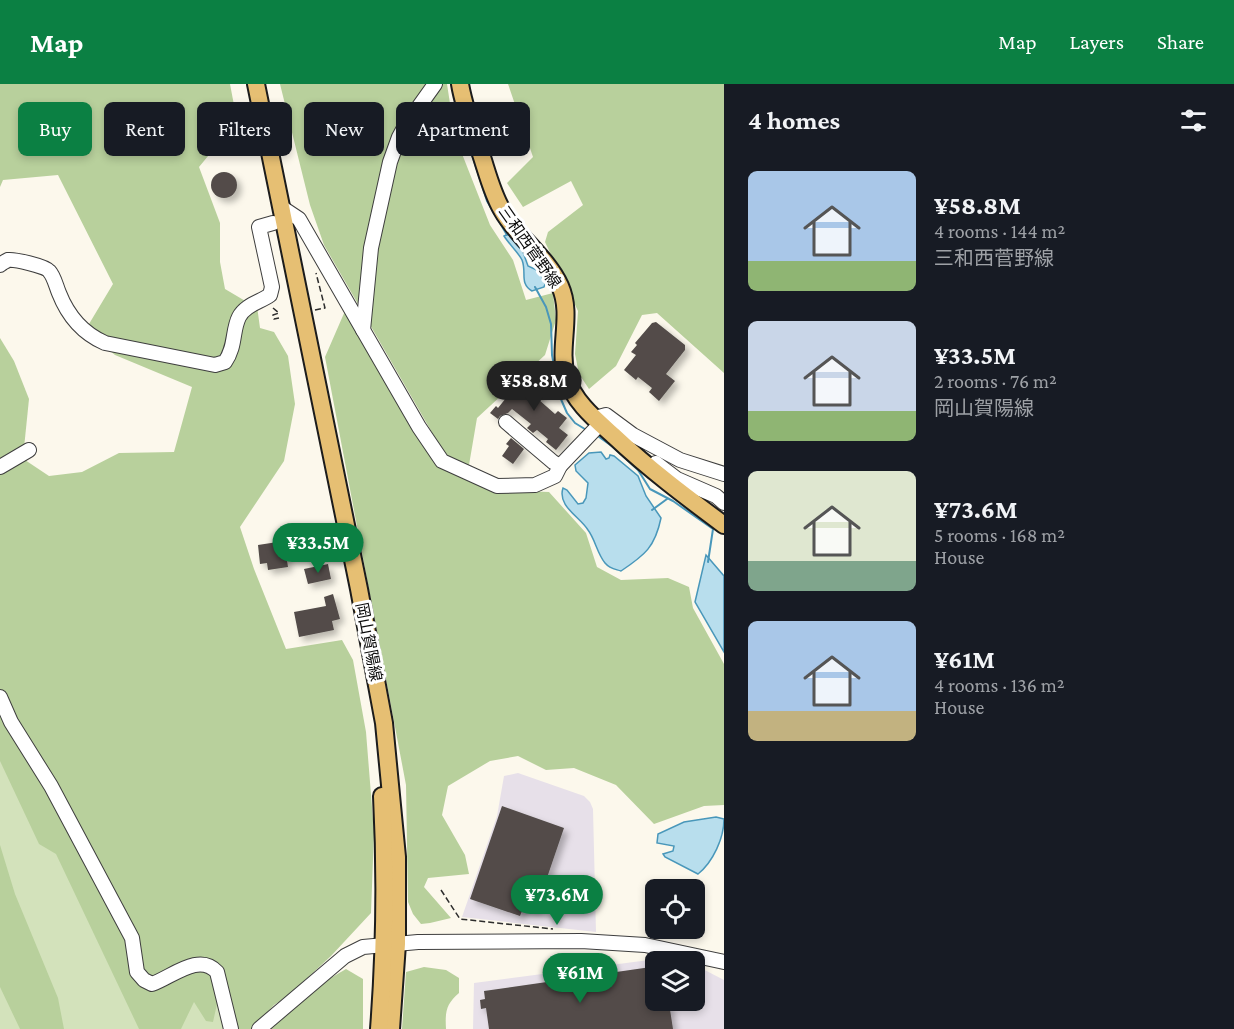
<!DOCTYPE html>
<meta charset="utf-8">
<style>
body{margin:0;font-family:"Crimson Pro","Noto Sans JP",serif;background:#20242c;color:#f1f3f6;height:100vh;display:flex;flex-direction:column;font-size:22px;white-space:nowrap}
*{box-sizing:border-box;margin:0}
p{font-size:20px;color:#9ea1a6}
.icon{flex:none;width:33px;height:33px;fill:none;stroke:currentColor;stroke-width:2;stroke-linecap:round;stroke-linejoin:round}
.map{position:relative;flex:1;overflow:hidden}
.panel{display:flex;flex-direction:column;background:#171b24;width:510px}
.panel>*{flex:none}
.top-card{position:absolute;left:18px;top:18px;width:570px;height:54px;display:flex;gap:12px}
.tools{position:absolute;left:645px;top:795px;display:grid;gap:12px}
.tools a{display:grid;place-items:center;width:60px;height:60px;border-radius:9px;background:#171b24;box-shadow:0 3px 9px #0003;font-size:30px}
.price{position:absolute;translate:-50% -51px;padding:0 14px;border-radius:21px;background:#0b8043;color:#fff;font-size:20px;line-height:39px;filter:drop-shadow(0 2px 3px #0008)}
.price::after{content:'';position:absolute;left:50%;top:36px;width:18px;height:14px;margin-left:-9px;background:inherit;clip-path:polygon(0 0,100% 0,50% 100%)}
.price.current{background:#222;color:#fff}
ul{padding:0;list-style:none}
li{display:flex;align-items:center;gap:18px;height:150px;padding:0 24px}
li span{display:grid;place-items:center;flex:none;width:168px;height:120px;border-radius:9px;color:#555}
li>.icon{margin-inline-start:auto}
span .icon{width:72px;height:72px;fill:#fffc;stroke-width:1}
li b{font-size:26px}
h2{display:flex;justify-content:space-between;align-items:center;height:72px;padding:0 24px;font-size:26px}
.chip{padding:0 21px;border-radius:9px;background:#171b24;box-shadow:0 3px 9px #0003;font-size:21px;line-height:54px}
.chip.current{background:#0b8043;color:#fff}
header{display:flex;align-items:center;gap:36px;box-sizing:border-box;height:84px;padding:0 30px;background:#0b8043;color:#fff}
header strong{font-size:28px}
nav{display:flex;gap:33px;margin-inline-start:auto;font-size:21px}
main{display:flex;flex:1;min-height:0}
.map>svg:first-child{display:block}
.industrial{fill:#e7e0e9}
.green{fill:#d3e2bb}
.forest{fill:#b8d09c}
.water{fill:#b8deed;stroke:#4997ba;stroke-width:1.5}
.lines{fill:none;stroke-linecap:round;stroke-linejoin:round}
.stream{stroke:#4997ba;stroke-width:2}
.building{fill:#524c49;filter:url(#shadow)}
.minor-casing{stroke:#3e3e3e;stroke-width:16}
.major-casing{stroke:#1c1c1c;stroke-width:20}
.path{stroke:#2d2d2d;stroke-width:1.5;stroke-dasharray:6 3;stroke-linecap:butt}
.minor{stroke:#fff;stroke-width:14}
.major{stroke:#e6bf73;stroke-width:16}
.labels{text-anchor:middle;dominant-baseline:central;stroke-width:6;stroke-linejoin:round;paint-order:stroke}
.street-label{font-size:16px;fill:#0b0b0b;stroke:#fff}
</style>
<header>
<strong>Map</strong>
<nav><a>Map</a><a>Layers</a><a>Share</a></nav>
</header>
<main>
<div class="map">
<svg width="724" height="945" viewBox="0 0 724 945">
<defs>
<filter id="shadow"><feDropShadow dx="4.5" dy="4.5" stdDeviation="3" flood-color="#0004"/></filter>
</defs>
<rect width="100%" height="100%" fill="#fcf8ec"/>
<g class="industrial">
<path d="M 518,689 L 584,712 L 590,718 L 593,725 L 596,848 L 462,833 L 497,732 L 504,692 Z"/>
<path d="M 649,876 L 688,877 L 656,878 L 656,916 L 694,916 L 695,881 L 724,896 L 724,945 L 473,945 L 474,899 Z"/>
</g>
<path class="green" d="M 0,635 L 207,886 L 229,945 L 0,945 Z"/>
<g class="forest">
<path d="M 0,0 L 230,0 L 237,37 L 199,83 L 220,139 L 220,178 L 225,205 L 247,218 L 224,273 L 213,277 L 113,257 L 97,248 L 89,240 L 113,200 L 58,91 L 3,96 L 0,103 Z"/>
<path d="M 280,0 L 447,0 L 455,52 L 490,141 L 513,176 L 526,216 L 553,209 L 556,236 L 545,271 L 477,334 L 469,381 L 445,371 L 324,161 L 310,121 Z"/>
<path d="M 508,0 L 724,0 L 724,289 L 657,229 L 642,231 L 616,282 L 589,305 L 579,290 L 575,270 L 578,227 L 545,158 L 548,148 L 583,121 L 571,97 L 523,123 L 507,99 L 533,73 Z"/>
<path d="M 257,222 L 260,244 L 274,248 L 288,272 L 295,320 L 284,377 L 240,443 L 254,485 L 286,565 L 342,556 L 353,576 L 366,648 L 374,748 L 371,829 L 331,872 L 289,911 L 274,921 L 252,945 L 239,945 L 219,911 L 213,938 L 206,937 L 194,918 L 181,945 L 139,945 L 56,770 L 39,760 L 0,677 L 0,389 L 25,376 L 49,392 L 82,388 L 119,369 L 174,368 L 192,303 L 115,271 L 104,262 L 228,281 L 243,235 Z"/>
<path d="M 345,227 L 438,381 L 497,406 L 549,408 L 586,449 L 597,483 L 621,496 L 668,494 L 689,503 L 693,524 L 724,580 L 724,721 L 704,722 L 654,740 L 616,701 L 574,684 L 546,686 L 518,672 L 490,677 L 448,702 L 442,731 L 465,771 L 469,790 L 428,794 L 424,803 L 451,834 L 430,839 L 421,840 L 413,830 L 408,818 L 406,701 L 325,273 Z"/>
<path d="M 0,254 L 14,277 L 29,315 L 24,364 L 0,377 Z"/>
<path d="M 0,761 L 15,810 L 58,914 L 64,945 L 20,945 L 0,903 Z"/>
<path d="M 424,883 L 446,886 L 459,894 L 459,909 C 446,920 445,928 446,945 L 402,945 L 406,888 Z"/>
<path d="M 346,885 L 363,895 L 363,945 L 269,945 L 329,895 Z"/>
</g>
<g class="water">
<path d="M 508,150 L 523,168 L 528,182 L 539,187 L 545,200 L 544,203 L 532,207 C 519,199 527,189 522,176 C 518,168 509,160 504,152 Z"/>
<path d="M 601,368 L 606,375 L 609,374 L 610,371 L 614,372 L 638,392 L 646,412 L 661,434 C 655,463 645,471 621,487 C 615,485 610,485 605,479 C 597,469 595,455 588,446 C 580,433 557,422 563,404 L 567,406 L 578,420 L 583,419 L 586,414 L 588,399 L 576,387 L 575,381 L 589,369 Z"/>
<path d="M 706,471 L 724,492 L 724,568 L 695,518 Z"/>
<path d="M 716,733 L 724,735 C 724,754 713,778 698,790 L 665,773 L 663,770 L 673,767 L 674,762 L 657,759 L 658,750 L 684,738 Z"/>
</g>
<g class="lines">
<g class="stream">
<path d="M 453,0 L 454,12"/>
<path d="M 461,37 L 487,117 L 507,151"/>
<path d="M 535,203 L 546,223 L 551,240 L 552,271 L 560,313 L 567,329 L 575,339 L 588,347"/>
<path d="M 595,350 L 613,363 L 638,386 L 650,405 L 673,417 L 713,445 L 708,478"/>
<path d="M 652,426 L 667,415"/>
</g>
</g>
<g class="building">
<circle cx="224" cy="101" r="13"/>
<path d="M 656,238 L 685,261 L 685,266 L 666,290 L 675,297 L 659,317 L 649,308 L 652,304 L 638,293 L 636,296 L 624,286 L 636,271 L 631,268 L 637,261 L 635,259 L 652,239 Z"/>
<path d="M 528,293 L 545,306 L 538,315 L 555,330 L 558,327 L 567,334 L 559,344 L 568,351 L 556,366 L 546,358 L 548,355 L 537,346 L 533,349 L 527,344 L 531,340 L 512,325 L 508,329 L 500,332 L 498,335 L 490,329 L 496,322 L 498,324 L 514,304 L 520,299 L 521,300 Z"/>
<path d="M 511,354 L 524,365 L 513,380 L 502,372 L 509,362 L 506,360 Z"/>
<path d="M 284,457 L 288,483 L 268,486 L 267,479 L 260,480 L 258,461 Z"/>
<path d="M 328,480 L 331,495 L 308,500 L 304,485 Z"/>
<path d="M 333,510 L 340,535 L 332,537 L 334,546 L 299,553 L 294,528 L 326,522 L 324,513 Z"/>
<path d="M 502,722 L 564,744 L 536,826 L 524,822 L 520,832 L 470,815 Z"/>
<path d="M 651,883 L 656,921 L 669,919 L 673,945 L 489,945 L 486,924 L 481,925 L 480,916 L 485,915 L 484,907 Z"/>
</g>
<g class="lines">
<g class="minor-casing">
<g id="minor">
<path d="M 281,123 L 299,135 L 419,343 L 442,377 L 497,402 L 535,401 L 555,392 L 560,382 L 600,340"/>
<path d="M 0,181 C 2,179 6,177 8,176 C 14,175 45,182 49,187 C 54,192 56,202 59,209 C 68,232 82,249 105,259 L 215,281 L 225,278 C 236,262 232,247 239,233 C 245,221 260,218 270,211 L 272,203 L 259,143 L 273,139"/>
<path d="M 363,246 L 371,164 L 390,78 L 399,53 L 405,42 L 435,0"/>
<path d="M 595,334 L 606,331 L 633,351 L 680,376 L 724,390"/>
<path d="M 506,338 L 553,378 L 560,382"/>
<path d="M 656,379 L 677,395 L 716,412 L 724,419"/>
<path d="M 0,383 L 29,366"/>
<path d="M 0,613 L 11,638 L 51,702 L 132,854 L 137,888 L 144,896 L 152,900 C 172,893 199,868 217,888 L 231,945"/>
<path d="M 259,945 L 345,872 L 363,863 L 418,858 L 581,857 L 645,861 L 724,878"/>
</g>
</g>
<g class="major-casing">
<g id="major">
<path d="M 256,0 L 359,505 L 384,639 L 397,773 L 397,860 L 391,945"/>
<path d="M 460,0 C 464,24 473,47 481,70 C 487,88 492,109 502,126 C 517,153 547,173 560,202 C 573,231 558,262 566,292 C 573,317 595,335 614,352 C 649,385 685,412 724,441"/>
<path d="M 379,945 C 385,867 386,790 382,712"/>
</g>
</g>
<g class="path">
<path d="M 273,224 L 279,229 L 273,231 L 274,235 L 279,234"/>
<path d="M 315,226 L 325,224 L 316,189"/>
<path d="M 441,806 L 460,835 L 553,845"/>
</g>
<use href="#minor" class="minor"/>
<use href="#major" class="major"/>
</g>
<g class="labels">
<g class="street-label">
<text transform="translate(530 163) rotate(55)">三和西菅野線</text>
<text transform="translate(369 558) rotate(79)">岡山賀陽線</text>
</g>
</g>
</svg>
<div class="tools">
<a><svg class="icon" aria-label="locate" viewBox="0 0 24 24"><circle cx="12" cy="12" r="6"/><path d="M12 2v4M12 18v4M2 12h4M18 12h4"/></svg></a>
<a><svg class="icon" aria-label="layers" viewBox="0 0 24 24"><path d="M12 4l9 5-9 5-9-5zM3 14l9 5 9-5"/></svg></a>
</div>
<b class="price current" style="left:534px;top:328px">¥58.8M</b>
<b class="price" style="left:318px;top:490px">¥33.5M</b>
<b class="price" style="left:557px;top:842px">¥73.6M</b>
<b class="price" style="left:580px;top:920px">¥61M</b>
<div class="top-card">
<a class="chip current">Buy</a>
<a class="chip">Rent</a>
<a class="chip">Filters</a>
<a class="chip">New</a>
<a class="chip">Apartment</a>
</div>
</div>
<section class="panel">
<h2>4 homes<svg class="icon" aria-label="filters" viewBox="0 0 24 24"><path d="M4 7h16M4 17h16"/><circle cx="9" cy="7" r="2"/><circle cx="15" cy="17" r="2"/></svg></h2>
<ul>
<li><span style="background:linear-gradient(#a9c7e8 75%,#8fb573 0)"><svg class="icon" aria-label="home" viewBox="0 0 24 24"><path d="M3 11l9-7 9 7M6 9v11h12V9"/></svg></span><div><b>¥58.8M</b><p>4 rooms · 144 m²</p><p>三和西菅野線</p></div></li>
<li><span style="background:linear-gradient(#c9d6e8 75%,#8fb573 0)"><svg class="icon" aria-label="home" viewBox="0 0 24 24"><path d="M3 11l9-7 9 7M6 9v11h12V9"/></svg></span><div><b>¥33.5M</b><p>2 rooms · 76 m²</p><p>岡山賀陽線</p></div></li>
<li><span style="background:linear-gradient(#dfe7d0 75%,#7fa58c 0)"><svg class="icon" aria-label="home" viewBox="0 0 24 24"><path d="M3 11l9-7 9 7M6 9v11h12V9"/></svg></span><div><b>¥73.6M</b><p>5 rooms · 168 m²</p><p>House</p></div></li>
<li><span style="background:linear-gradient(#a9c7e8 75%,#c2b280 0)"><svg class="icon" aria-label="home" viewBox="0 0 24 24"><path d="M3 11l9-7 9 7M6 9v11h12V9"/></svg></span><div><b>¥61M</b><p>4 rooms · 136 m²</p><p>House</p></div></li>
</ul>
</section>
</main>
